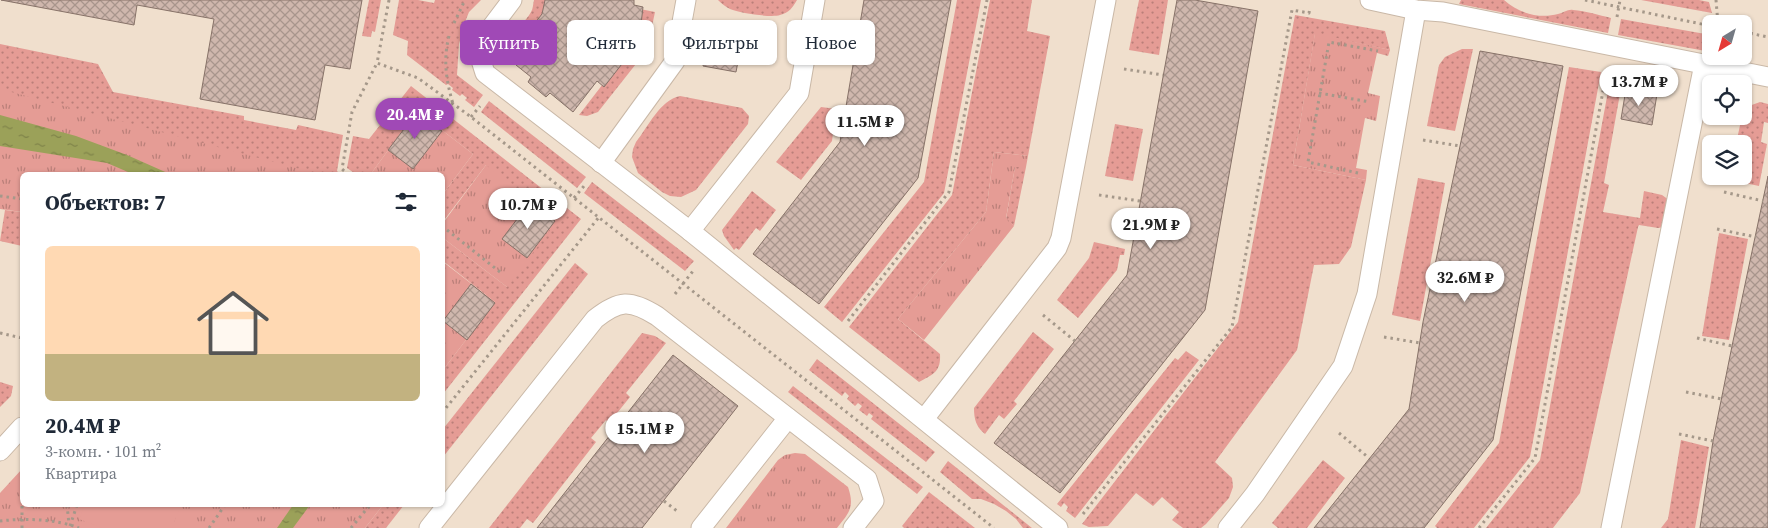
<!DOCTYPE html>
<html lang="ru">
<meta charset="utf-8">
<style>
body{margin:0;font-family:"Source Serif 4",serif;background:#f2f2f3;color:#1f2937;height:100vh;display:flex;flex-direction:column;font-size:19px;white-space:nowrap}
*{box-sizing:border-box;margin:0}
p{font-size:16px;color:#747a83}
.icon{flex:none;width:28px;height:28px;fill:none;stroke:currentColor;stroke-width:2;stroke-linecap:round;stroke-linejoin:round}
.map{position:relative;flex:1;overflow:hidden}
.details{position:absolute;left:20px;top:172px;width:425px;height:335px;display:flex;flex-direction:column;background:#fff;border-radius:8px;box-shadow:0 1px 4px #0004}
.details>*{flex:none}
.top-card{position:absolute;left:460px;top:20px;width:475px;height:45px;display:flex;gap:10px}
.needle{width:32px;rotate:217deg}
.buttons{position:absolute;left:1702px;top:15px;display:grid;gap:10px}
.buttons a{display:grid;place-items:center;width:50px;height:50px;border-radius:8px;background:#fff;box-shadow:0 1px 4px #0004;font-size:25px}
.price{position:absolute;translate:-50% -42px;padding:0 11px;border-radius:18px;background:#fff;color:#222;font-size:16px;line-height:32px;filter:drop-shadow(0 1px 2px #0008)}
.price::after{content:'';position:absolute;left:50%;top:30px;width:15px;height:11px;margin-left:-8px;background:inherit;clip-path:polygon(0 0,100% 0,50% 100%)}
.price.active{background:#a049b6;color:#fff}
ul{padding:0;list-style:none}
li{display:grid;align-content:center;gap:10px;height:265px;padding:0 25px}
li span{display:grid;place-items:center;height:155px;border-radius:8px;color:#555}
li>.icon{margin-inline-start:auto}
span .icon{width:90px;height:90px;fill:#fffc;stroke-width:1}
li b{font-size:21px}
h2{display:flex;justify-content:space-between;align-items:center;height:60px;padding:0 25px;font-size:21px}
.tag{padding:0 18px;border-radius:8px;background:#fff;box-shadow:0 1px 4px #0004;font-size:18px;line-height:45px}
.tag.active{background:#a049b6;color:#fff}
.map>svg:first-child{display:block}
.grass{fill:url(#grass-dots)}
.park{fill:url(#park-tufts)}
.garden{fill:#e59c95}
.water{fill:url(#water-ripples)}
.building{fill:url(#building-cross-hatch);stroke:#877268}
.lines{fill:none;stroke-linecap:round;stroke-linejoin:round}
.lane-casing{stroke:#c9b8a7;stroke-width:21}
.path{stroke:#a5988a;stroke-width:3;stroke-dasharray:2.5 4;stroke-linecap:butt}
.lane{stroke:#fff;stroke-width:19}
</style>
<div class="map">
<svg width="1768" height="528" viewBox="0 0 1768 528">
<defs>
<pattern id="grass-dots" width="8" height="8" patternUnits="userSpaceOnUse" patternTransform="scale(1.25)"><rect width="8" height="8" fill="#e59c95"/><path d="M2 2h.1M6 6h.1" fill="none" stroke="#ba7f79" stroke-width="1.8" stroke-linecap="round"/></pattern>
<pattern id="park-tufts" width="24" height="20" patternUnits="userSpaceOnUse" patternTransform="scale(1.25)"><rect width="24" height="20" fill="#e59c95"/><path d="M3 7l-1-3M5 7V3M7 7l1-3M15 17l-1-3M17 17v-4M19 17l1-3" fill="none" stroke="#ba7f79"/></pattern>
<pattern id="water-ripples" width="26" height="14" patternUnits="userSpaceOnUse" patternTransform="scale(1.25)"><rect width="26" height="14" fill="#9ba159"/><path d="M2 4q2-2 4 0t4 0M15 11q2-2 4 0t4 0" fill="none" stroke="#7f8349"/></pattern>
<pattern id="building-cross-hatch" width="8" height="8" patternUnits="userSpaceOnUse" patternTransform="scale(1.25)"><rect width="8" height="8" fill="#cfb7ad"/><path d="M0 0l8 8M0 8l8-8" fill="none" stroke="#a8958c"/></pattern>
</defs>
<rect width="100%" height="100%" fill="#f0dfcd"/>
<g class="grass">
<path d="M 369,0 L 381,0 L 375,32 L 372,31 L 371,37 L 362,36 Z"/>
<path d="M 399,0 L 418,0 L 434,3 L 435,0 L 481,0 L 469,12 L 465,22 L 459,44 L 457,75 L 483,95 L 474,107 L 465,100 L 467,98 L 462,94 L 460,96 L 452,90 L 453,88 L 448,84 L 446,85 L 407,55 L 408,41 L 393,35 Z"/>
<path d="M 534,0 L 547,0 L 545,14 L 509,60 C 495,42 523,27 531,12 C 533,9 533,4 534,0 Z"/>
<path d="M 718,0 L 797,0 C 793,7 789,13 780,15 C 771,18 740,13 730,9 C 726,7 721,3 718,0 Z"/>
<path d="M 957,0 L 981,0 L 944,193 L 842,322 L 824,307 L 924,182 Z"/>
<path d="M 990,0 L 1032,0 L 1027,31 L 1050,36 L 1028,156 L 994,152 L 986,212 L 898,319 L 940,354 C 941,372 933,374 919,382 L 849,327 L 952,195 Z"/>
<path d="M 1139,0 L 1168,0 L 1159,55 L 1129,50 Z"/>
<path d="M 1461,0 L 1504,0 C 1518,13 1539,19 1558,14 C 1563,13 1568,9 1573,10 C 1586,11 1599,15 1611,18 L 1608,33 L 1459,4 Z"/>
<path d="M 1641,0 L 1699,0 L 1709,2 L 1712,13 Z"/>
<path d="M 640,9 L 655,12 L 647,50 L 598,112 L 587,116 L 579,115 L 633,45 Z"/>
<path d="M 1295,15 L 1385,31 L 1390,50 L 1315,34 L 1293,165 L 1366,180 L 1351,247 L 1339,264 L 1314,265 L 1297,350 L 1215,462 L 1232,478 L 1233,487 L 1229,498 L 1206,524 L 1201,528 L 1183,528 L 1172,520 L 1179,512 L 1162,497 L 1153,506 L 1136,493 L 1108,526 L 1089,527 L 1082,524 L 1238,322 Z"/>
<path d="M 1621,19 L 1711,35 L 1711,52 L 1618,35 Z"/>
<path d="M 0,44 L 98,64 L 113,92 L 244,116 L 244,120 L 296,130 L 298,125 L 343,135 L 337,171 L 341,175 L 172,175 L 0,115 Z"/>
<path d="M 1462,49 L 1473,49 L 1455,131 L 1427,126 L 1439,65 L 1445,57 Z"/>
<path d="M 1569,67 L 1601,72 L 1530,457 L 1474,528 L 1437,528 L 1435,526 L 1499,443 Z"/>
<path d="M 1611,75 L 1623,77 L 1604,183 L 1609,185 L 1603,212 L 1640,218 L 1644,191 L 1662,195 L 1669,200 L 1664,227 L 1658,228 L 1639,225 L 1638,227 L 1580,493 L 1553,528 L 1486,528 L 1540,460 Z"/>
<path d="M 411,86 L 581,219 L 443,394 L 443,370 L 495,302 L 443,261 L 443,238 L 507,287 L 486,165 L 445,219 L 443,217 L 443,194 L 473,154 L 417,111 L 370,175 L 357,175 L 347,168 L 353,136 L 369,139 Z"/>
<path d="M 680,96 L 742,108 L 749,116 L 748,124 L 696,190 L 681,197 L 670,196 L 662,192 L 638,173 L 632,157 L 633,149 L 636,142 C 648,127 660,100 680,96 Z"/>
<path d="M 489,101 L 586,177 L 577,188 L 481,112 Z"/>
<path d="M 1760,102 L 1768,104 L 1768,123 L 1764,122 L 1761,142 L 1767,144 L 1759,186 L 1730,180 L 1730,176 L 1744,176 L 1744,144 L 1736,144 L 1742,116 L 1744,116 L 1744,112 L 1749,106 Z"/>
<path d="M 821,107 L 836,109 L 832,141 L 801,180 L 776,162 Z"/>
<path d="M 1115,124 L 1143,129 L 1133,181 L 1105,176 Z"/>
<path d="M 1015,167 L 1026,167 L 1014,226 L 1006,219 Z"/>
<path d="M 1418,178 L 1445,183 L 1420,321 L 1392,315 Z"/>
<path d="M 592,182 L 694,261 L 685,271 L 584,193 Z"/>
<path d="M 752,191 L 776,210 L 760,231 L 756,228 L 739,250 L 736,248 L 734,250 L 724,236 L 722,230 Z"/>
<path d="M 5,210 L 22,212 L 22,246 L 0,241 Z"/>
<path d="M 1719,233 L 1748,239 L 1729,340 L 1702,336 Z"/>
<path d="M 1094,242 L 1125,249 L 1124,255 L 1120,255 L 1117,270 L 1078,318 L 1057,300 L 1089,258 Z"/>
<path d="M 575,263 L 588,274 L 443,457 L 443,429 Z"/>
<path d="M 1033,332 L 1054,349 L 1014,401 L 1017,404 L 1004,419 L 999,415 L 985,434 C 976,427 974,419 974,408 Z"/>
<path d="M 642,333 L 655,336 L 666,343 L 626,393 L 630,397 L 609,423 L 606,420 L 591,438 L 596,442 L 533,523 L 527,519 L 520,528 L 489,528 Z"/>
<path d="M 1186,351 L 1199,360 L 1075,518 L 1066,511 L 1068,507 L 1064,503 L 1061,507 L 1057,504 L 1175,358 L 1178,360 Z"/>
<path d="M 817,359 L 935,452 L 926,462 L 871,419 L 873,416 L 869,413 L 867,416 L 859,410 L 862,406 L 858,403 L 855,406 L 847,399 L 849,396 L 845,392 L 842,396 L 809,370 Z"/>
<path d="M 0,382 L 13,386 L 11,396 L 0,407 Z"/>
<path d="M 793,386 L 923,487 L 917,494 L 788,392 Z"/>
<path d="M 1681,440 L 1709,447 L 1695,528 L 1661,528 L 1668,519 Z"/>
<path d="M 1323,460 L 1345,478 L 1307,528 L 1278,528 L 1272,523 Z"/>
<path d="M 948,461 L 1032,528 L 1023,528 L 1016,519 L 1006,511 L 994,504 L 981,499 L 972,499 L 940,472 Z"/>
<path d="M 929,492 L 975,528 L 904,528 L 902,526 Z"/>
<path d="M 383,505 L 404,505 L 386,528 L 365,528 Z"/>
</g>
<g class="park">
<path d="M 1315,33 L 1390,50 L 1388,56 L 1377,53 L 1368,93 L 1380,96 L 1376,121 L 1365,118 L 1356,168 L 1367,170 L 1366,180 L 1293,165 Z"/>
<path d="M 0,89 L 322,175 L 22,175 L 22,212 L 0,209 Z"/>
<path d="M 417,111 L 473,154 L 443,194 L 442,175 L 370,175 Z"/>
<path d="M 994,152 L 1028,156 L 1026,167 L 1015,167 L 1006,218 L 1014,226 L 924,340 L 898,319 L 986,212 Z"/>
<path d="M 486,165 L 557,221 L 507,287 L 443,238 L 443,223 Z"/>
<path d="M 442,261 L 495,302 L 443,370 L 442,370 Z"/>
<path d="M 795,453 L 805,454 L 848,487 C 855,507 849,513 837,528 L 726,528 L 778,460 L 785,455 Z"/>
<path d="M 22,469 L 22,505 L 383,505 L 365,528 L 0,528 L 0,493 Z"/>
</g>
<path class="garden" d="M 85,505 L 181,505 L 172,528 L 102,528 L 79,519 Z"/>
<g class="water">
<path d="M 0,115 L 76,136 L 127,155 L 172,175 L 135,175 L 107,163 L 0,146 Z"/>
<path d="M 293,505 L 310,505 L 293,528 L 277,528 Z"/>
</g>
<g class="building">
<path d="M 1,0 L 362,0 L 350,69 L 325,65 L 315,120 L 200,99 L 214,19 L 137,5 L 134,25 Z"/>
<path d="M 545,0 L 634,0 L 634,5 L 643,7 L 639,42 L 604,87 L 597,81 L 573,112 L 550,93 L 546,97 L 528,82 L 531,77 L 516,65 L 532,43 L 524,37 L 542,14 Z"/>
<path d="M 864,0 L 951,0 L 918,178 L 819,304 L 753,254 L 840,142 Z"/>
<path d="M 1177,0 L 1195,0 L 1258,11 L 1205,310 L 1060,493 L 994,443 L 1127,275 Z"/>
<path d="M 709,35 L 742,41 L 736,72 L 703,66 Z"/>
<path d="M 1480,51 L 1563,66 L 1493,440 L 1424,528 L 1314,528 L 1409,409 L 1423,322 Z"/>
<path d="M 1626,89 L 1657,94 L 1652,125 L 1621,119 Z"/>
<path d="M 417,112 L 442,131 L 413,169 L 388,150 Z"/>
<path d="M 1768,176 L 1768,528 L 1700,528 L 1713,441 L 1732,346 Z"/>
<path d="M 530,202 L 555,221 L 527,258 L 502,239 Z"/>
<path d="M 471,284 L 495,303 L 467,340 L 443,321 Z"/>
<path d="M 673,355 L 738,406 L 642,528 L 537,528 Z"/>
</g>
<g class="lines">
<g class="lane-casing">
<g id="lane">
<path d="M 512,0 L 481,41 L 480,57 L 485,73 L 690,231 L 1058,528"/>
<path d="M 1370,0 L 1416,10 L 1443,12 L 1768,77"/>
<path d="M 601,163 L 675,61 L 686,0"/>
<path d="M 690,231 L 799,93 L 815,0"/>
<path d="M 924,419 L 1057,248 L 1061,238 L 1106,0"/>
<path d="M 0,451 L 22,427"/>
<path d="M 429,528 L 595,319 C 619,300 630,299 657,316 L 867,479 L 874,501 L 853,528"/>
<path d="M 701,528 L 788,418"/>
<path d="M 1228,528 L 1255,494 L 1343,366 L 1367,294 L 1416,10"/>
<path d="M 1611,528 L 1704,64"/>
</g>
</g>
<g class="path">
<path d="M 389,0 L 377,63 L 418,78 L 471,117 L 994,528"/>
<path d="M 1585,0 L 1711,26"/>
<path d="M 1716,0 L 1718,24"/>
<path d="M 1617,17 L 1620,0"/>
<path d="M 454,23 L 465,0"/>
<path d="M 1744,32 L 1768,37"/>
<path d="M 449,36 C 443,60 446,80 453,104"/>
<path d="M 1124,69 L 1163,75"/>
<path d="M 1319,93 L 1370,102"/>
<path d="M 471,117 L 480,106"/>
<path d="M 1423,140 L 1460,146"/>
<path d="M 1358,173 L 1308,162 L 1329,42 L 1378,51"/>
<path d="M 349,175 L 342,169 L 352,112 L 377,63"/>
<path d="M 1724,192 L 1763,201"/>
<path d="M 1099,195 L 1140,201"/>
<path d="M 0,196 L 22,199"/>
<path d="M 574,198 L 584,186"/>
<path d="M 442,226 L 500,272"/>
<path d="M 1717,229 L 1756,237"/>
<path d="M 675,294 L 693,271"/>
<path d="M 1043,315 L 1075,341"/>
<path d="M 848,321 L 949,192 L 987,0"/>
<path d="M 0,333 L 22,338"/>
<path d="M 1384,337 L 1420,343"/>
<path d="M 1697,338 L 1732,346"/>
<path d="M 1686,392 L 1722,399"/>
<path d="M 442,413 L 599,217"/>
<path d="M 1339,433 L 1369,458"/>
<path d="M 1679,434 L 1713,441"/>
<path d="M 664,501 L 677,511"/>
<path d="M 67,505 L 69,524"/>
<path d="M 1083,514 L 1232,327 L 1292,10 L 1309,13 L 1310,8"/>
<path d="M 0,521 C 25,518 56,519 79,528"/>
<path d="M 70,526 L 77,505"/>
<path d="M 22,528 L 22,495"/>
<path d="M 209,528 L 225,505"/>
<path d="M 351,528 L 370,505"/>
<path d="M 1479,528 L 1535,458 L 1606,75"/>
</g>
<use href="#lane" class="lane"/>
</g>
</svg>
<div class="buttons">
<a><svg class="needle" viewBox="-14 -14 28 28"><path d="M0-13l5 13h-10z" fill="#e53935"/><path d="M0 13l5-13h-10z" fill="#747a83"/></svg></a>
<a><svg class="icon" aria-label="locate" viewBox="0 0 24 24"><circle cx="12" cy="12" r="6"/><path d="M12 2v4M12 18v4M2 12h4M18 12h4"/></svg></a>
<a><svg class="icon" aria-label="layers" viewBox="0 0 24 24"><path d="M12 4l9 5-9 5-9-5zM3 14l9 5 9-5"/></svg></a>
</div>
<b class="price" style="left:1639px;top:107px">13.7M ₽</b>
<b class="price active" style="left:415px;top:140px">20.4M ₽</b>
<b class="price" style="left:865px;top:147px">11.5M ₽</b>
<b class="price" style="left:528px;top:230px">10.7M ₽</b>
<b class="price" style="left:1151px;top:250px">21.9M ₽</b>
<b class="price" style="left:1465px;top:303px">32.6M ₽</b>
<b class="price" style="left:645px;top:454px">15.1M ₽</b>
<div class="top-card">
<a class="tag active">Купить</a>
<a class="tag">Снять</a>
<a class="tag">Фильтры</a>
<a class="tag">Новое</a>
</div>
<section class="details">
<h2>Объектов: 7<svg class="icon" aria-label="filters" viewBox="0 0 24 24"><path d="M4 7h16M4 17h16"/><circle cx="9" cy="7" r="2"/><circle cx="15" cy="17" r="2"/></svg></h2>
<ul>
<li><span style="background:linear-gradient(#ffd9b3 70%,#c2b280 0)"><svg class="icon" aria-label="home" viewBox="0 0 24 24"><path d="M3 11l9-7 9 7M6 9v11h12V9"/></svg></span><div><b>20.4M ₽</b><p>3-комн. · 101 m²</p><p>Квартира</p></div></li>
</ul>
</section>
</div>
